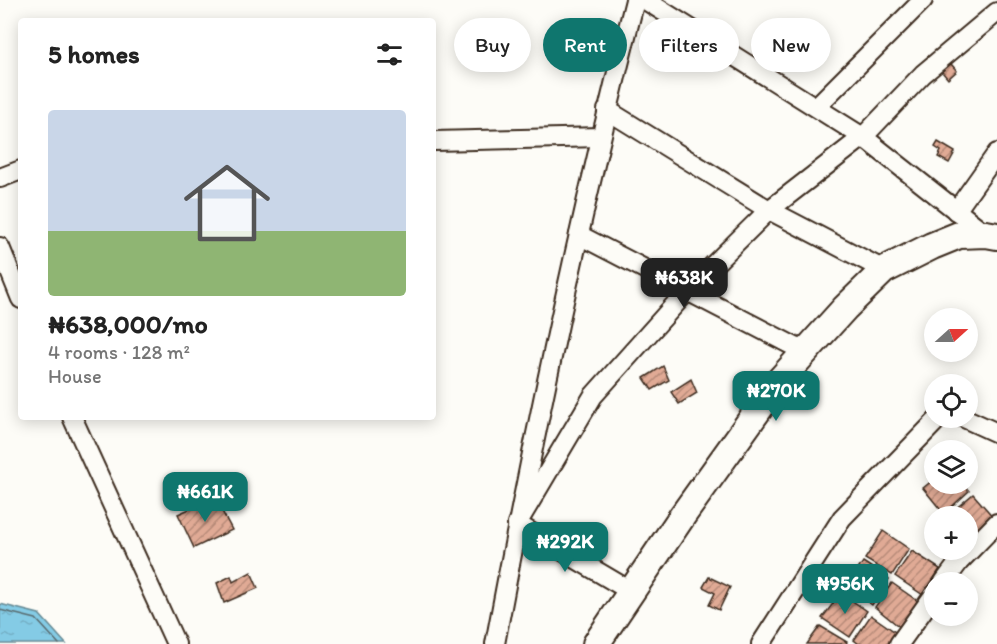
<!DOCTYPE html>
<meta charset="utf-8">
<style>
body{margin:0;font-family:Itim,sans-serif;background:#f6f6f6;color:#222;height:100vh;display:flex;flex-direction:column;font-size:22px;white-space:nowrap}
*{box-sizing:border-box;margin:0}
p{font-size:20px;color:#767676}
.icon{flex:none;width:33px;height:33px;fill:none;stroke:currentColor;stroke-width:2;stroke-linecap:round;stroke-linejoin:round}
.map{position:relative;flex:1;overflow:hidden}
.drawer{position:absolute;left:18px;top:18px;width:418px;height:402px;display:flex;flex-direction:column;background:#fff;border-radius:6px;box-shadow:0 3px 15px #0003}
.drawer>*{flex:none}
.guide{position:absolute;left:454px;top:18px;width:452px;height:54px;display:flex;gap:12px}
.needle{width:39px;rotate:69deg}
.buttons{position:absolute;left:924px;top:308px;display:grid;gap:12px}
.buttons a{display:grid;place-items:center;width:54px;height:54px;border-radius:50%;background:#fff;box-shadow:0 3px 15px #0003;font-size:30px}
.price{position:absolute;translate:-50% -51px;padding:0 14px;border-radius:12px;background:#0f766e;color:#fff;font-size:20px;line-height:39px;filter:drop-shadow(0 2px 3px #0008)}
.price::after{content:'';position:absolute;left:50%;top:36px;width:18px;height:14px;margin-left:-9px;background:inherit;clip-path:polygon(0 0,100% 0,50% 100%)}
.price.active{background:#222;color:#fff}
ul{padding:0;list-style:none}
li{display:grid;align-content:center;gap:12px;height:318px;padding:0 30px}
li+li{border-top:2px solid #e0e0e0}
li span{display:grid;place-items:center;height:186px;border-radius:6px;color:#555}
li>.icon{margin-inline-start:auto}
span .icon{width:108px;height:108px;fill:#fffc;stroke-width:1}
li b{font-size:26px}
h2{display:flex;justify-content:space-between;align-items:center;height:72px;padding:0 30px;font-size:26px}
.tag{padding:0 21px;border-radius:27px;background:#fff;box-shadow:0 3px 15px #0003;font-size:21px;line-height:54px}
.tag.active{background:#0f766e;color:#fff}
.map>svg:first-child{display:block}
.water{fill:url(#water-ripples);stroke:#678b95;stroke-width:1.5}
.lines{fill:none;stroke-linecap:round;stroke-linejoin:round}
.shore{stroke:#586a6e;stroke-width:1.5}
.building{fill:url(#building-hatch);stroke:#3b2a1e;stroke-width:1.5}
.street-casing{stroke:#3b2a1e;stroke-width:22}
.secondary-casing{stroke:#3b2a1e;stroke-width:30}
.street{stroke:#fdfcf7;stroke-width:18}
.secondary{stroke:#fdfcf7;stroke-width:26}
</style>
<div class="map">
<svg width="997" height="644" viewBox="0 0 997 644">
<defs>
<pattern id="water-ripples" width="26" height="14" patternUnits="userSpaceOnUse" patternTransform="scale(1.5)"><rect width="26" height="14" fill="#84cbe5"/><path d="M2 4q2-2 4 0t4 0M15 11q2-2 4 0t4 0" fill="none" stroke="#73aec4"/></pattern>
<pattern id="building-hatch" width="6" height="6" patternUnits="userSpaceOnUse" patternTransform="scale(1.5)"><rect width="6" height="6" fill="#e0aa95"/><path d="M-1 1l2-2M0 6l6-6M5 7l2-2" fill="none" stroke="#b78b79"/></pattern>
</defs>
<rect width="100%" height="100%" fill="#fdfcf7"/>
<filter id="ink" filterUnits="userSpaceOnUse"><feTurbulence type="fractalNoise" baseFrequency=".0167" numOctaves="2"/><feDisplacementMap in="SourceGraphic" scale="12" xChannelSelector="R" yChannelSelector="G"/><feConvolveMatrix kernelMatrix="1 2 1 2 8 2 1 2 1" color-interpolation-filters="sRGB"/></filter>
<g filter="url(#ink)">
<path class="water" d="M 0,604 L 39,614 L 66,644 L 0,644 Z"/>
<g class="lines">
<path class="shore" d="M 0,610 L 36,619 L 59,644"/>
</g>
<g class="building">
<path d="M 946,58 L 957,71 L 948,79 L 937,66 Z"/>
<path d="M 938,142 L 955,152 L 949,163 L 938,157 L 941,151 L 935,147 Z"/>
<path d="M 663,366 L 669,380 L 652,390 L 644,378 Z"/>
<path d="M 691,379 L 697,393 L 679,404 L 671,392 Z"/>
<path d="M 934,479 L 934,483 L 962,483 L 969,491 L 944,514 L 923,488 Z"/>
<path d="M 973,494 L 995,519 L 970,540 L 968,537 L 968,516 L 948,515 Z"/>
<path d="M 215,498 L 232,530 L 194,548 L 178,514 Z"/>
<path d="M 883,531 L 909,549 L 892,575 L 865,559 Z"/>
<path d="M 912,551 L 940,569 L 923,595 L 895,576 Z"/>
<path d="M 863,562 L 889,579 L 872,605 L 846,587 Z"/>
<path d="M 251,572 L 258,588 L 224,603 L 217,583 L 231,576 L 233,582 Z"/>
<path d="M 709,577 L 730,587 L 719,610 L 709,605 L 715,593 L 703,587 Z"/>
<path d="M 892,583 L 919,602 L 902,629 L 875,607 Z"/>
<path d="M 841,593 L 867,611 L 850,637 L 822,618 Z"/>
<path d="M 871,615 L 898,634 L 892,644 L 859,644 L 854,640 Z"/>
<path d="M 820,626 L 847,642 L 846,644 L 807,644 Z"/>
</g>
<g class="lines">
<g class="street-casing">
<g id="street">
<path d="M 645,0 L 863,137 L 986,234"/>
<path d="M 817,106 L 923,0"/>
<path d="M 607,110 L 769,210 L 884,270"/>
<path d="M 434,141 L 601,137"/>
<path d="M 0,178 L 21,170"/>
<path d="M 956,211 L 997,153"/>
<path d="M 579,235 L 805,352"/>
<path d="M 0,247 L 21,299"/>
<path d="M 72,417 L 176,644"/>
<path d="M 962,417 L 997,433"/>
<path d="M 944,582 L 959,562 L 997,523"/>
<path d="M 632,592 L 517,524 L 593,396 L 687,291 L 769,210 L 863,137 L 923,74 L 997,12"/>
<path d="M 495,644 C 535,428 581,213 635,0"/>
<path d="M 761,644 L 842,518 L 940,417"/>
<path d="M 899,644 L 934,595"/>
</g>
</g>
<g class="secondary-casing">
<path id="secondary" d="M 596,644 L 683,515 L 779,381 L 845,308 L 884,270 L 932,246 L 959,235 L 986,234 L 997,236"/>
</g>
<use href="#street" class="street"/>
<use href="#secondary" class="secondary"/>
</g>
</g>
</svg>
<div class="buttons">
<a><svg class="needle" viewBox="-14 -14 28 28"><path d="M0-13l5 13h-10z" fill="#e53935"/><path d="M0 13l5-13h-10z" fill="#767676"/></svg></a>
<a><svg class="icon" aria-label="locate" viewBox="0 0 24 24"><circle cx="12" cy="12" r="6"/><path d="M12 2v4M12 18v4M2 12h4M18 12h4"/></svg></a>
<a><svg class="icon" aria-label="layers" viewBox="0 0 24 24"><path d="M12 4l9 5-9 5-9-5zM3 14l9 5 9-5"/></svg></a>
<a>+</a>
<a>−</a>
</div>
<b class="price active" style="left:684px;top:309px">₦638K</b>
<b class="price" style="left:776px;top:422px">₦270K</b>
<b class="price" style="left:205px;top:523px">₦661K</b>
<b class="price" style="left:565px;top:573px">₦292K</b>
<b class="price" style="left:845px;top:615px">₦956K</b>
<div class="guide">
<a class="tag">Buy</a>
<a class="tag active">Rent</a>
<a class="tag">Filters</a>
<a class="tag">New</a>
</div>
<section class="drawer">
<h2>5 homes<svg class="icon" aria-label="filters" viewBox="0 0 24 24"><path d="M4 7h16M4 17h16"/><circle cx="9" cy="7" r="2"/><circle cx="15" cy="17" r="2"/></svg></h2>
<ul>
<li><span style="background:linear-gradient(#c9d6e8 65%,#8fb573 0)"><svg class="icon" aria-label="home" viewBox="0 0 24 24"><path d="M3 11l9-7 9 7M6 9v11h12V9"/></svg></span><div><b>₦638,000/mo</b><p>4 rooms · 128 m²</p><p>House</p></div></li>
</ul>
</section>
</div>
